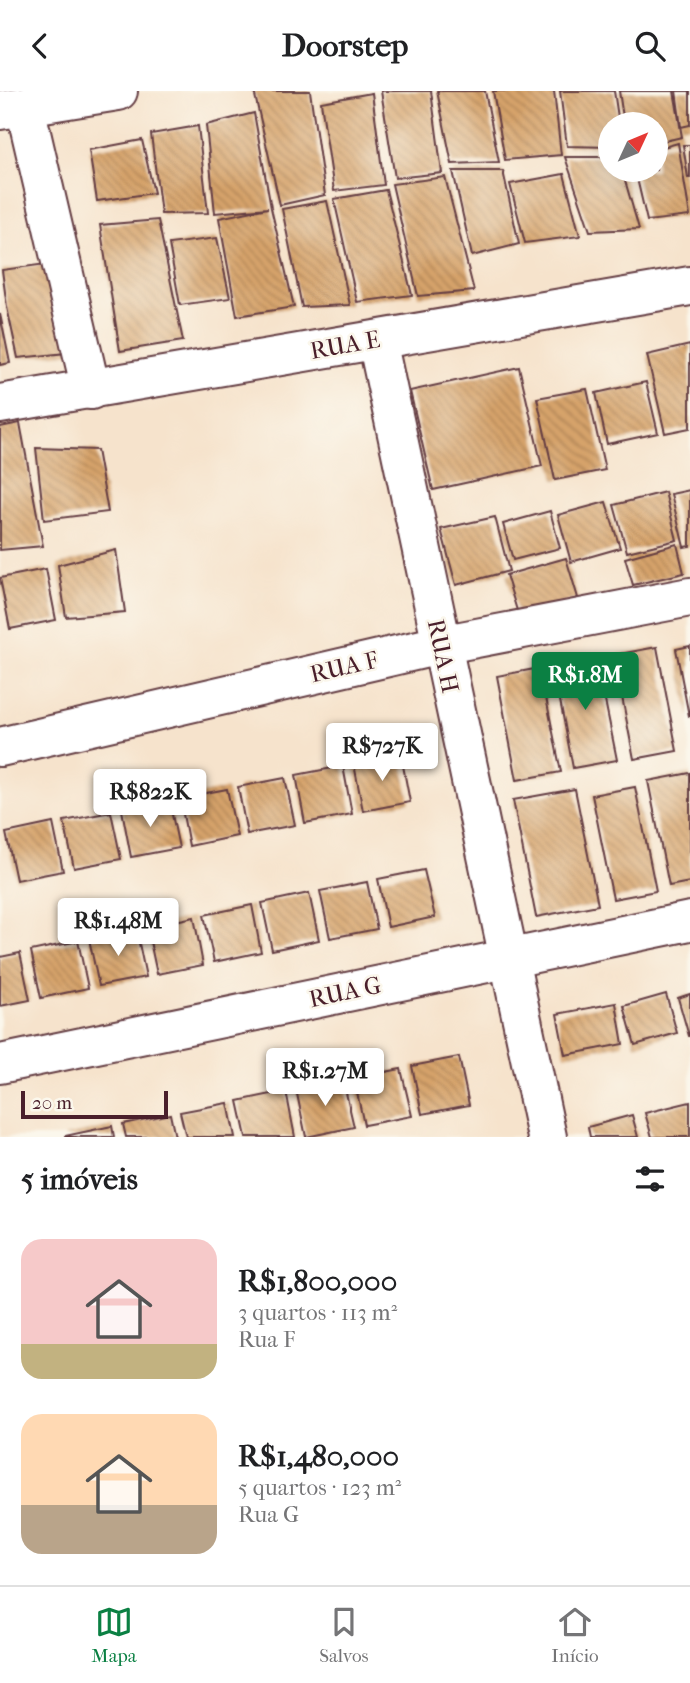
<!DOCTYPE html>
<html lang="pt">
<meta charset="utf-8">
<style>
body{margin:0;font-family:"IM FELL French Canon",serif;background:#f6f6f6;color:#202124;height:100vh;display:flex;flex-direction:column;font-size:26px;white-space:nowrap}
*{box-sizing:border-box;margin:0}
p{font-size:23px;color:#757577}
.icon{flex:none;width:38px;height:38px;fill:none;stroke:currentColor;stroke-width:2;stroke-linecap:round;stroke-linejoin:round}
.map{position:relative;height:1046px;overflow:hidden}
.drawer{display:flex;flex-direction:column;background:#fff;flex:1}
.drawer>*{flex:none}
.needle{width:46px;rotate:46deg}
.fabs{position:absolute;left:598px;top:21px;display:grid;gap:14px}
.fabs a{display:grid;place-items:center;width:70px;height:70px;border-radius:50%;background:#fff;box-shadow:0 7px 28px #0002;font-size:35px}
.scale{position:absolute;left:21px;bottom:18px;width:147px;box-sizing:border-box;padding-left:7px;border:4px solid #4a1f2b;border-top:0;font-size:19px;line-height:24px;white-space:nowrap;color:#4a1f2b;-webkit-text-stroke:5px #fbf7ec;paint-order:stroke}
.price{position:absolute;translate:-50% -60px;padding:0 16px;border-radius:7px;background:#fff;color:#222;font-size:23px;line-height:46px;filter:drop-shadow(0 2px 4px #0008)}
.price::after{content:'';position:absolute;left:50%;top:42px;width:21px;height:16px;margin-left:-10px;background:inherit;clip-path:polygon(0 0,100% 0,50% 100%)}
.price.on{background:#0b8043;color:#fff}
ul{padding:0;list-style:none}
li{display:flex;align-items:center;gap:21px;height:175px;padding:0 21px}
li span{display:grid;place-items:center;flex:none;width:196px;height:140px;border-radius:21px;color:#555}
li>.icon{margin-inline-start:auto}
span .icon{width:84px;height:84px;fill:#fffc;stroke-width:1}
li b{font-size:30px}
h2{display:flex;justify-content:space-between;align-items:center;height:84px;padding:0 21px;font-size:30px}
header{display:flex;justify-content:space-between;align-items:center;height:91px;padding:0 21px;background:#fff;font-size:32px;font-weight:800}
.menu{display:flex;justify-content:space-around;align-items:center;height:98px;border-top:2px solid #e0e0e0;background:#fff;font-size:19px;color:#757577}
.menu a{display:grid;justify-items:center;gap:4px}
.menu .on{color:#0b8043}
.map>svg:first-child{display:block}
.building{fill:url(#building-back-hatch)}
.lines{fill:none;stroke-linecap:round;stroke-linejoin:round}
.street-casing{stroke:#643c43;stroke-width:42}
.street{stroke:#fff;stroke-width:38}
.labels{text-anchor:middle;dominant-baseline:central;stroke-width:5;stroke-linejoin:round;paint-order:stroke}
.street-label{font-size:24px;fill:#4a1f2b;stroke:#fbf7ec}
</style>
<header><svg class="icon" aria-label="back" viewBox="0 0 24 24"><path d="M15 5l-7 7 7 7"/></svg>Doorstep<svg class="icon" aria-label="search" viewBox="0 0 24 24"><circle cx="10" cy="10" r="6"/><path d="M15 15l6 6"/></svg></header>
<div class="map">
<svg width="690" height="1046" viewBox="0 0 690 1046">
<defs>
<pattern id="building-back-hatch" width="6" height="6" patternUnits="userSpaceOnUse" patternTransform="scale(1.75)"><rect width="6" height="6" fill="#d6a36a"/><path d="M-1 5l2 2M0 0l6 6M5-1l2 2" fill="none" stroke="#b08457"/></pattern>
</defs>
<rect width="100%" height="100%" fill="#fbf7ec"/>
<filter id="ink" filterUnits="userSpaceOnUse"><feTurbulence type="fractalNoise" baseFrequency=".0143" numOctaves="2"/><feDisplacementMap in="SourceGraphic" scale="14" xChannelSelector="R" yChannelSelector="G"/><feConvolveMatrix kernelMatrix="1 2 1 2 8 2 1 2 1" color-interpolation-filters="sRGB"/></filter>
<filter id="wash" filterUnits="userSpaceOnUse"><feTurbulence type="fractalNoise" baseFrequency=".00686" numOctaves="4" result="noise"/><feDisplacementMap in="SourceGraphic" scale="28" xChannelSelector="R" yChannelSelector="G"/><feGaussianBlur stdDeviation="1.57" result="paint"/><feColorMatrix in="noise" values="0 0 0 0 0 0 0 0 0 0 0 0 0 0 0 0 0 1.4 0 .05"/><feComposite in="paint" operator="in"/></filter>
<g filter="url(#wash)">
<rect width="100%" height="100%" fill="#f6e3cc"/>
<g id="blocks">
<g class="building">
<path d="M 254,0 L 310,0 L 325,104 L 280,114 Z"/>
<path d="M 381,0 L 431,0 L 442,82 L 395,87 Z"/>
<path d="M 437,0 L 485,0 L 499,71 L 452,73 Z"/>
<path d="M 493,0 L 554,0 L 561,64 L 505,69 Z"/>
<path d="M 560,0 L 614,0 L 619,33 L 611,33 L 611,56 L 567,55 Z"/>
<path d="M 619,0 L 674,0 L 682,46 L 656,52 L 656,33 L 624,33 Z"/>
<path d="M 676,0 L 690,0 L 690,34 L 681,36 Z"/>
<path d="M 372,2 L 384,94 L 334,100 L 321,11 Z"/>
<path d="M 254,22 L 271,117 L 294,216 L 237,225 L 219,127 L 268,117 L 215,122 L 206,34 Z"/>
<path d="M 198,35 L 208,122 L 161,123 L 151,43 Z"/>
<path d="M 142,49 L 154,102 L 97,110 L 89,59 Z"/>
<path d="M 678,52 L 690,125 L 647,130 L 635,79 L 656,79 L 656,58 Z"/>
<path d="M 683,54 L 690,54 L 690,87 L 688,87 Z"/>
<path d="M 565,66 L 611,66 L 611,79 L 622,79 L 639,138 L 590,140 Z"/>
<path d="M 453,80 L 503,80 L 519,153 L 472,165 Z"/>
<path d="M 564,83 L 580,145 L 525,152 L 510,93 Z"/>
<path d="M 445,86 L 474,200 L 418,205 L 392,93 Z"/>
<path d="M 386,99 L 412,204 L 357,211 L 334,108 Z"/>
<path d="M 327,110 L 350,214 L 302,216 L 282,118 Z"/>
<path d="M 158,129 L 183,250 L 120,260 L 100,134 Z"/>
<path d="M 217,147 L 230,207 L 180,214 L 169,153 Z"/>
<path d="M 60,171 L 76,261 L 18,267 L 7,216 L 2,179 Z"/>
<path d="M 0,223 L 10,272 L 0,274 Z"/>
<path d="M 690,254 L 690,337 L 665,342 L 647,264 Z"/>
<path d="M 519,276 L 542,375 L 433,399 L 410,300 Z"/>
<path d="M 646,291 L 658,342 L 607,353 L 596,302 Z"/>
<path d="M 587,298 L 605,379 L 555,389 L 537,307 Z"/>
<path d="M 20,332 L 43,455 L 0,459 L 0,336 Z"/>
<path d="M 36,357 L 97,359 L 108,421 L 44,429 Z"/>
<path d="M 690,399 L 690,455 L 684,456 L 671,403 Z"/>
<path d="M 665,401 L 677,449 L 627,461 L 614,414 Z"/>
<path d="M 606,411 L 620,457 L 571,471 L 558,424 Z"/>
<path d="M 550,420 L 560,457 L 513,469 L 503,433 Z"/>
<path d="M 495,426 L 509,480 L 456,494 L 441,438 Z"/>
<path d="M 677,453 L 684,482 L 633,494 L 625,467 Z"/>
<path d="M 116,459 L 125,521 L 66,526 L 58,474 Z"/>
<path d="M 566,467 L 578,507 L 519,526 L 506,484 Z"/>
<path d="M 46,478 L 56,529 L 10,538 L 0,487 Z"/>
<path d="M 690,555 L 690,625 L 689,625 L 676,558 Z"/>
<path d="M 657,556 L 677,660 L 634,668 L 614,564 Z"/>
<path d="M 596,565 L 617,669 L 573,677 L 553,573 Z"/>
<path d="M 540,577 L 561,681 L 517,689 L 497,585 Z"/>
<path d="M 401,664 L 410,711 L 363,720 L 354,673 Z"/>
<path d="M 343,675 L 352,723 L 305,732 L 296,684 Z"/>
<path d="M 690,682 L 690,791 L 669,795 L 648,690 Z"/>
<path d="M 285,687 L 295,734 L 247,743 L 238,696 Z"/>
<path d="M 635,696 L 656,800 L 613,808 L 592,704 Z"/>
<path d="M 227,698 L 237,745 L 189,755 L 180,707 Z"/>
<path d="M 575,698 L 598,814 L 536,826 L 513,709 Z"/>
<path d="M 169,709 L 179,757 L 131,766 L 122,719 Z"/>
<path d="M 111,721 L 121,768 L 74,777 L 64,730 Z"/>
<path d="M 53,732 L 63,780 L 16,789 L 6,742 Z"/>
<path d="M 424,779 L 435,826 L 388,836 L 378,788 Z"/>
<path d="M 367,791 L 377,838 L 330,847 L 320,800 Z"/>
<path d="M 309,802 L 319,849 L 272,859 L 262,812 Z"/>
<path d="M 252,814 L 261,861 L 214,871 L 204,824 Z"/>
<path d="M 194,826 L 203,874 L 157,883 L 147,836 Z"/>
<path d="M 136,838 L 146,886 L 99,895 L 89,848 Z"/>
<path d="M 78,850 L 88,897 L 41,907 L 31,860 Z"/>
<path d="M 20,862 L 30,909 L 0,915 L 0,866 Z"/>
<path d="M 666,903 L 677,942 L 635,954 L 624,915 Z"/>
<path d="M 690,903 L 690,945 L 689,945 L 678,907 Z"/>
<path d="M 616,912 L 623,953 L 565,964 L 557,923 Z"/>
<path d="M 459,966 L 469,1014 L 422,1023 L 412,975 Z"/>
<path d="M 401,978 L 412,1025 L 364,1034 L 354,987 Z"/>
<path d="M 343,989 L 354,1036 L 306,1046 L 296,998 Z"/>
<path d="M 286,1000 L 295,1046 L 246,1046 L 238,1010 Z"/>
<path d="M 690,1011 L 690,1046 L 652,1046 L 645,1022 Z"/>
<path d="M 228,1012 L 235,1046 L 186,1046 L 180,1021 Z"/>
<path d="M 170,1023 L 175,1046 L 126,1046 L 123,1033 Z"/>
<path d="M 632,1024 L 638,1046 L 590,1046 L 588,1036 Z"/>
<path d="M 112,1035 L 114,1046 L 65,1046 L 65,1045 Z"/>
</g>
</g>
</g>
<g filter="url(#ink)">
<use href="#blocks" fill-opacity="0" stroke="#643c43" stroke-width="2"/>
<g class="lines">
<g class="street-casing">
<g id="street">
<path d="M 25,16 L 91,299"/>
<path d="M 0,19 L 118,0"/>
<path d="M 377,249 L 547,1046"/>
<path d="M 0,313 L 690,195"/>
<path d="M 0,656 L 440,554 L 690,506"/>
<path d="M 0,973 L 690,830"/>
</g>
</g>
<use href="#street" class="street"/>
</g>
</g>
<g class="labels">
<g class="street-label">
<text transform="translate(345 254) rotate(-10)">RUA E</text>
<text transform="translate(443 565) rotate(78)">RUA H</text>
<text transform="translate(344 576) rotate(-13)">RUA F</text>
<text transform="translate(345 901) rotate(-12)">RUA G</text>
</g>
</g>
</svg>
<div class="fabs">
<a><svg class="needle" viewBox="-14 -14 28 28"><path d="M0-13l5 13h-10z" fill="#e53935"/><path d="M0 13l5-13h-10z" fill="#757577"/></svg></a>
</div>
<div class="scale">20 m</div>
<b class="price on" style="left:585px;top:621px">R$1.8M</b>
<b class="price" style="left:382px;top:692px">R$727K</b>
<b class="price" style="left:150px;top:738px">R$822K</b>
<b class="price" style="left:118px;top:867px">R$1.48M</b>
<b class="price" style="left:325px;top:1017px">R$1.27M</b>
</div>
<section class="drawer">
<h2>5 imóveis<svg class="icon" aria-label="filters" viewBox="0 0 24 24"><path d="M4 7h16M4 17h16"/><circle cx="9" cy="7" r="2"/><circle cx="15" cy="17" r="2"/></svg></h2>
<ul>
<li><span style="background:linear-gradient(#f6c9c9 75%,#c2b280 0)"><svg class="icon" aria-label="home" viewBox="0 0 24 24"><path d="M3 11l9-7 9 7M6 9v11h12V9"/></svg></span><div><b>R$1,800,000</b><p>3 quartos · 113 m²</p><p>Rua F</p></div></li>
<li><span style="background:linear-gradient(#ffd9b3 65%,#b9a48a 0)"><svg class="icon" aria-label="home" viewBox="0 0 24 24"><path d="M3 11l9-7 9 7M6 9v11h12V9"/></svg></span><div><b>R$1,480,000</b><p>5 quartos · 123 m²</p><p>Rua G</p></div></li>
</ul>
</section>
<nav class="menu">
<a class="on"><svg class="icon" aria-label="map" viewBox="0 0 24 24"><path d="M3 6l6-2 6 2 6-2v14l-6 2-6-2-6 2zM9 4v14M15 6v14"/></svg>Mapa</a>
<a><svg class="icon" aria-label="saved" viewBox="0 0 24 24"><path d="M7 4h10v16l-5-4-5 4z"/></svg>Salvos</a>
<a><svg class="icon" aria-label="home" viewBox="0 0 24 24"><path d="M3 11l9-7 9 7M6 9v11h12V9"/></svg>Início</a>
</nav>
